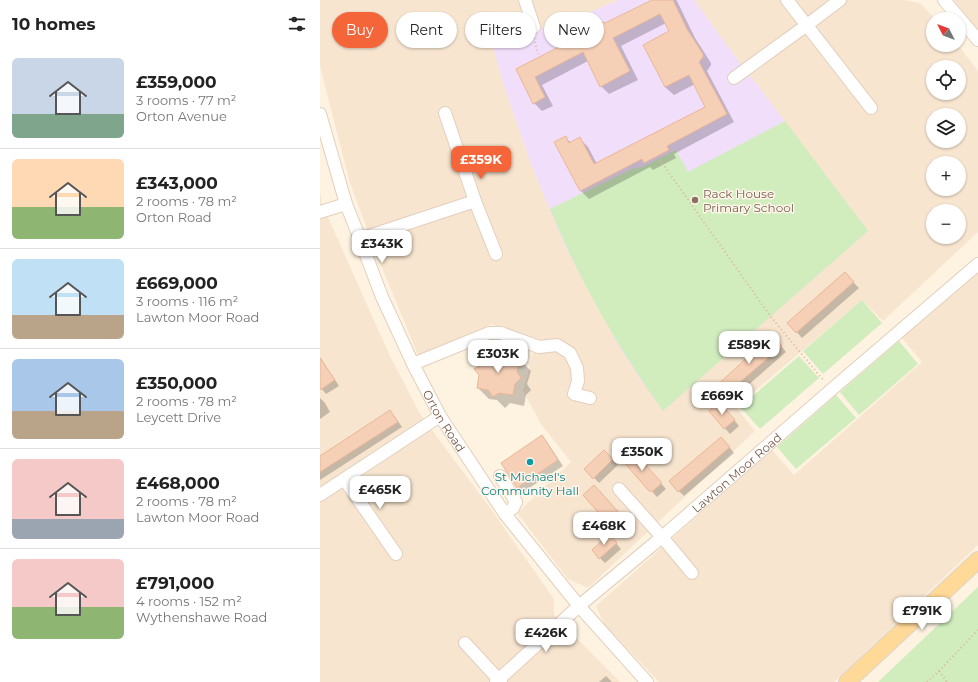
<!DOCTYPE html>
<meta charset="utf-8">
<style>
body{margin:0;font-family:Montserrat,sans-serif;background:#f2f2f2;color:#222;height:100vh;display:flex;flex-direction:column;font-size:15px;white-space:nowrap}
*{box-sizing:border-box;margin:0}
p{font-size:13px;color:#767676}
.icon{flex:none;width:22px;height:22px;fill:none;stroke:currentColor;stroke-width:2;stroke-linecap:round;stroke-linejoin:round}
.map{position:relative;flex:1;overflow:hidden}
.sheet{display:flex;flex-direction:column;background:#fff;width:320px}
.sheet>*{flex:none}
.top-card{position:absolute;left:12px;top:12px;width:380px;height:36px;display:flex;gap:8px}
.needle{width:26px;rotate:312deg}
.tools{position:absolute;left:606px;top:12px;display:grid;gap:8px}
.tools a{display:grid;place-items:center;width:40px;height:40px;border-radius:50%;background:#fff;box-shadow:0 1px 3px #0004;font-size:20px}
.price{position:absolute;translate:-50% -34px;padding:0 9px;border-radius:8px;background:#fff;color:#222;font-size:13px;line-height:26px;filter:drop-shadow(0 1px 2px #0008)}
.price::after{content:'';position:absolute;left:50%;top:24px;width:12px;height:9px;margin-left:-6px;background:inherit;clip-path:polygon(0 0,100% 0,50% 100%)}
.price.on{background:#f4653a;color:#fff}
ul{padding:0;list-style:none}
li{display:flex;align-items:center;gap:12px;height:100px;padding:0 12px}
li+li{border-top:1px solid #e0e0e0}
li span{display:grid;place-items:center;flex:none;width:112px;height:80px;border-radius:6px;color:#555}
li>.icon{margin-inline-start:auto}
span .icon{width:48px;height:48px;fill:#fffc;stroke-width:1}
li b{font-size:17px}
h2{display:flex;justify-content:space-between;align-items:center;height:48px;padding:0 12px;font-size:17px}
.tag{padding:0 14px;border-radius:18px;background:#fff;box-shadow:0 1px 3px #0004;font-size:14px;line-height:36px}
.tag.on{background:#f4653a;color:#fff}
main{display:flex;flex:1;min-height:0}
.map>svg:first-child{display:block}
.residential{fill:#f7e5cf;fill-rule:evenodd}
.education{fill:#f0defb}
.green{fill:#d1edbe}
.shadow{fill:#0003}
.building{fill:#f6d0b6;stroke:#ebb695}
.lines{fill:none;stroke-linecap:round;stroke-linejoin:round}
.minor-casing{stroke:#e3cfbc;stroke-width:14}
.major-casing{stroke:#dcd4cf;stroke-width:18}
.path{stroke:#dbb399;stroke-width:2;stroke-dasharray:1 3;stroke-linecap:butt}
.minor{stroke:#fff;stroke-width:12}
.major{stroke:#ffd997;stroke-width:16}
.education-dot{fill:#8d6e63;stroke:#fff7e9;stroke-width:1.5}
.culture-dot{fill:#0f9aa8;stroke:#fff7e9;stroke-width:1.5}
.labels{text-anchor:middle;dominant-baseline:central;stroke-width:3;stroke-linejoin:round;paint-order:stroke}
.education-label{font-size:12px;fill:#785e54;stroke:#fff7e9;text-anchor:start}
.street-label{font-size:12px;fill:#785845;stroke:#fff7e9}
.culture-label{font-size:12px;fill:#0d838f;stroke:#fff7e9}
</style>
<main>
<section class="sheet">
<h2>10 homes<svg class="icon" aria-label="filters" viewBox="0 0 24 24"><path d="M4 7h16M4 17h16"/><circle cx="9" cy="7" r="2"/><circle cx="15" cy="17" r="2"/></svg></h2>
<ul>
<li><span style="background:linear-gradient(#c9d6e8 70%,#7fa58c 0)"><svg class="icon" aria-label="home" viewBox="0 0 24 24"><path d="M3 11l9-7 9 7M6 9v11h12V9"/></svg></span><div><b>£359,000</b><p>3 rooms · 77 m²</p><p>Orton Avenue</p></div></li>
<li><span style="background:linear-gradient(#ffd9b3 60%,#8fb573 0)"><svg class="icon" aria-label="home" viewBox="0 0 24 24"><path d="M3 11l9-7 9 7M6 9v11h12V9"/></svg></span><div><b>£343,000</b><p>2 rooms · 78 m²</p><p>Orton Road</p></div></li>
<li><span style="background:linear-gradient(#bfe0f5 70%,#b9a48a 0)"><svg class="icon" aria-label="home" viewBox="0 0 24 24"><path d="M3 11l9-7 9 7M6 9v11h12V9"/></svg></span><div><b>£669,000</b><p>3 rooms · 116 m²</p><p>Lawton Moor Road</p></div></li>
<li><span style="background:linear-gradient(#a9c7e8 65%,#b9a48a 0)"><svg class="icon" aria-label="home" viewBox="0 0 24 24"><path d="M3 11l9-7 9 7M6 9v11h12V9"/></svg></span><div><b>£350,000</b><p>2 rooms · 78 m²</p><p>Leycett Drive</p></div></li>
<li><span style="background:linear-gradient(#f6c9c9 75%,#9aa5b1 0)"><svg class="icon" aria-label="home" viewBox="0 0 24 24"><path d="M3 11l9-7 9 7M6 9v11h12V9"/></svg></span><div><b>£468,000</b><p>2 rooms · 78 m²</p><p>Lawton Moor Road</p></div></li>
<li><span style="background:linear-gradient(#f6c9c9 60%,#8fb573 0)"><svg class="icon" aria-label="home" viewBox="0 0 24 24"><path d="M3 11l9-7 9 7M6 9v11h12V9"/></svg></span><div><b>£791,000</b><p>4 rooms · 152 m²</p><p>Wythenshawe Road</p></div></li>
</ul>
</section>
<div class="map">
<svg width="658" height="682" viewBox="0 0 658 682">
<rect width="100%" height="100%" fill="#fef3e1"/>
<g class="residential">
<path d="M 0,0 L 199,0 L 208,32 L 172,43 L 183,83 L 211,164 L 242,239 L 268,290 L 290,330 L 309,361 L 431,79 L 374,0 L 583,0 L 600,3 L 615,19 L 613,19 L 613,45 L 638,45 L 658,71 L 658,232 L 563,321 L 542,300 L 416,407 L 435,431 L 268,588 L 248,579 L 197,513 L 251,462 L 221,424 L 203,391 L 215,347 L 172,324 L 98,355 L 56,253 L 30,183 L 0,66 ZM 613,67 L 639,67 L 639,93 L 613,93 ZM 613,115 L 639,115 L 639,141 L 613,141 ZM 613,163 L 639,163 L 639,189 L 613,189 ZM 613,211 L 639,211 L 639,237 L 613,237 Z"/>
<path d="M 211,0 L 299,0 L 258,17 L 219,29 Z"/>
<path d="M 634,0 L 658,0 L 658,30 Z"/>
<path d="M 0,191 L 2,204 L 70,356 L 100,414 L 173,512 L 234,599 L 234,615 L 300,682 L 0,682 Z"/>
<path d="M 658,272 L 658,545 L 514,682 L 339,682 L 284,624 L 276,606 L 452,450 L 474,475 L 602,362 L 581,337 Z"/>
</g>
<path class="education" d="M 299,0 L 374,0 L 431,78 L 432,78 L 548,231 L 343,411 L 322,382 L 299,346 L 258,271 L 242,239 L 211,164 L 183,83 L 172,43 L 258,17 Z"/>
<g class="green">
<path d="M 465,121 L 548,231 L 343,411 C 298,348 259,280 230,209 L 316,167 L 318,169 L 356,150 L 368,172 Z"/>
<path d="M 542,300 L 562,323 L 503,374 L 483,351 Z"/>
<path d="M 579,341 L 598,364 L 539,415 L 520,392 Z"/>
<path d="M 479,356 L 499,378 L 440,429 L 420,407 Z"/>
<path d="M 516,395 L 536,418 L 476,469 L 457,447 Z"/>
<path d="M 658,587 L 658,682 L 558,682 Z"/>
</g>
<g class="shadow">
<path d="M 334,0 L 356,0 L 357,1 L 375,38 L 391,63 L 391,65 L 387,71 L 414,122 L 354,154 L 356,158 L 333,170 L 330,167 L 269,199 L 261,191 L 236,142 L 245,137 L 251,143 L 260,139 L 268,147 L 277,164 L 387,107 L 375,84 L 354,95 L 345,87 L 351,32 L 346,23 L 301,46 L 318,80 L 289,94 L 281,86 L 268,61 L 222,85 L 233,106 L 222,111 L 214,103 L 197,70 Z"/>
<path d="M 530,279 L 539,288 L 482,338 L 469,323 Z"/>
<path d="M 458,342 L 466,352 L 410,401 L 397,387 Z"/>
<path d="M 183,351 L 190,358 L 200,360 L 211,371 L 207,384 L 211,390 L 206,395 L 204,406 L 190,403 L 185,408 L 177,400 L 169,399 L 158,388 L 177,356 Z"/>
<path d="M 0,357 L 19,386 L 6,394 L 0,387 Z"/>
<path d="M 0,398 L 5,403 L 10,412 L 0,419 Z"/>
<path d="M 405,409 L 419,426 L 410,434 L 390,411 Z"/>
<path d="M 70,412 L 75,417 L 82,427 L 0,480 L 0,457 Z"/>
<path d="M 222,437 L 227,442 L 243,466 L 203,492 L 198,487 Z"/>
<path d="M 406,443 L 414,453 L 364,496 L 359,491 Z"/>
<path d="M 284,451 L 298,465 L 279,483 L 266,469 Z"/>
<path d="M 318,458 L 346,489 L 337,497 L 304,461 Z"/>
<path d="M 280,491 L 308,523 L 297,532 L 264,495 Z"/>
<path d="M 294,541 L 301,549 L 285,563 L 280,558 Z"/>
<path d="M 286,676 L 292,682 L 279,682 Z"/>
</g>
<g class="building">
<path d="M 332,0 L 353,0 L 367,29 L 383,54 L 383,57 L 379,62 L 407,114 L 347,146 L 349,150 L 324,163 L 322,159 L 260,191 L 234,142 L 246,136 L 249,143 L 260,137 L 274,164 L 385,107 L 369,75 L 345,87 L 323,45 L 349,31 L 340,14 L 293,38 L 310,71 L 280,87 L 263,52 L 215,77 L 225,97 L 213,104 L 196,69 L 258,37 L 257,35 L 283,22 L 285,23 Z"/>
<path d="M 525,272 L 534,282 L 476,333 L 467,323 Z"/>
<path d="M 452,335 L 462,346 L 404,396 L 395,387 Z"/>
<path d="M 183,350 L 186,356 L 200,359 L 197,372 L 201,378 L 195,384 L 193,395 L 179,393 L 173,397 L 168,390 L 157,388 L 159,375 L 154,369 L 162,365 L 164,352 L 176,355 Z"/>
<path d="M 0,358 L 15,380 L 0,390 Z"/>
<path d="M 399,402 L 415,420 L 404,429 L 389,411 Z"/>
<path d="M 70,410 L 78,422 L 0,472 L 0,456 Z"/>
<path d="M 222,435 L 238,460 L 197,488 L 181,463 Z"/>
<path d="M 401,437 L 410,447 L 358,492 L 349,481 Z"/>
<path d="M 284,450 L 293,459 L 273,479 L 264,469 Z"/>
<path d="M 313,451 L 342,483 L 333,491 L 329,491 L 302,460 Z"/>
<path d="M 274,485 L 303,517 L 291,527 L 263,495 Z"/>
<path d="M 289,534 L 297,543 L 279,559 L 272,550 Z"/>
</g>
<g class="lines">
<g class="minor-casing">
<g id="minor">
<path d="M 205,0 L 214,27"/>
<path d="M 467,0 L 551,108"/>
<path d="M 624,0 L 658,40"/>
<path d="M 414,78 L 487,25 L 520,0"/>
<path d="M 125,113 L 155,201 L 176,254"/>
<path id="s1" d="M 0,114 L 26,204 L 40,239 L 62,297 L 93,364 L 120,416 L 185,514 L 259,606 L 327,682"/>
<path d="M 0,212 L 26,204"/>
<path d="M 40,239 L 155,201"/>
<path d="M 93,364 L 169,333 L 181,333 L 219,347 L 237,345 L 250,353 L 257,368 L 258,381 L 254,394 L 270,398"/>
<path d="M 180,476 L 196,502 L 193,508 L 185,514"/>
<path d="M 24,479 L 76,554"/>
<path d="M 299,489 L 342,537 L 372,573"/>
<path d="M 0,495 L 120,416"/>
<path d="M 145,643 L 181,682"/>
<path id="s2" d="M 176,682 L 259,606 L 342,537 L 511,390 L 658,264"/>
</g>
</g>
<g class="major-casing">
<path id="major" d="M 527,682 L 658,560"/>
</g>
<g class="path">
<path d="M 214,38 L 218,54"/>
<path d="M 340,160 L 451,317 L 504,381"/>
<path d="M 619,671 L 627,682"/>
<path d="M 607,682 L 619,671 L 658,630"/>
</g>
<use href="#minor" class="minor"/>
<use href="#major" class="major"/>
</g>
<circle class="education-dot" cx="375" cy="200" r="4"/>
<circle class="culture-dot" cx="210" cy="462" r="4"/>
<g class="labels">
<g class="education-label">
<text x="383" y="193">Rack House<tspan x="383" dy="14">Primary School</tspan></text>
</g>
<g class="street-label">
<text stroke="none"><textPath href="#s1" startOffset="332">Orton Road</textPath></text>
<text stroke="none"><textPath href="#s2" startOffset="319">Lawton Moor Road</textPath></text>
</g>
<g class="culture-label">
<text x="210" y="476">St Michael's<tspan x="210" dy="14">Community Hall</tspan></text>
</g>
</g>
</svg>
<div class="tools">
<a><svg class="needle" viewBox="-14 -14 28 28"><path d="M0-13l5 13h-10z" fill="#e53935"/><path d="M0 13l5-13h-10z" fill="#767676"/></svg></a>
<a><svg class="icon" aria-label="locate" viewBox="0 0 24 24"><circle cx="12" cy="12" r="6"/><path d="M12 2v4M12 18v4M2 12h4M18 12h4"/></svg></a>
<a><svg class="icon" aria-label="layers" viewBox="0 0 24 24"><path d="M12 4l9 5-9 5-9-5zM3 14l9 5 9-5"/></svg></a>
<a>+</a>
<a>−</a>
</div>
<b class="price on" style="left:161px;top:180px">£359K</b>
<b class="price" style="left:62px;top:264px">£343K</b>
<b class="price" style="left:429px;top:365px">£589K</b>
<b class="price" style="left:178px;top:374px">£303K</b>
<b class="price" style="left:402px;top:416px">£669K</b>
<b class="price" style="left:322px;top:472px">£350K</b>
<b class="price" style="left:60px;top:510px">£465K</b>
<b class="price" style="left:284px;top:546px">£468K</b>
<b class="price" style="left:602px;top:631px">£791K</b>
<b class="price" style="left:226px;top:653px">£426K</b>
<div class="top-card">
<a class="tag on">Buy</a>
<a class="tag">Rent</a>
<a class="tag">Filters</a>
<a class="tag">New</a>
</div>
</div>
</main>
